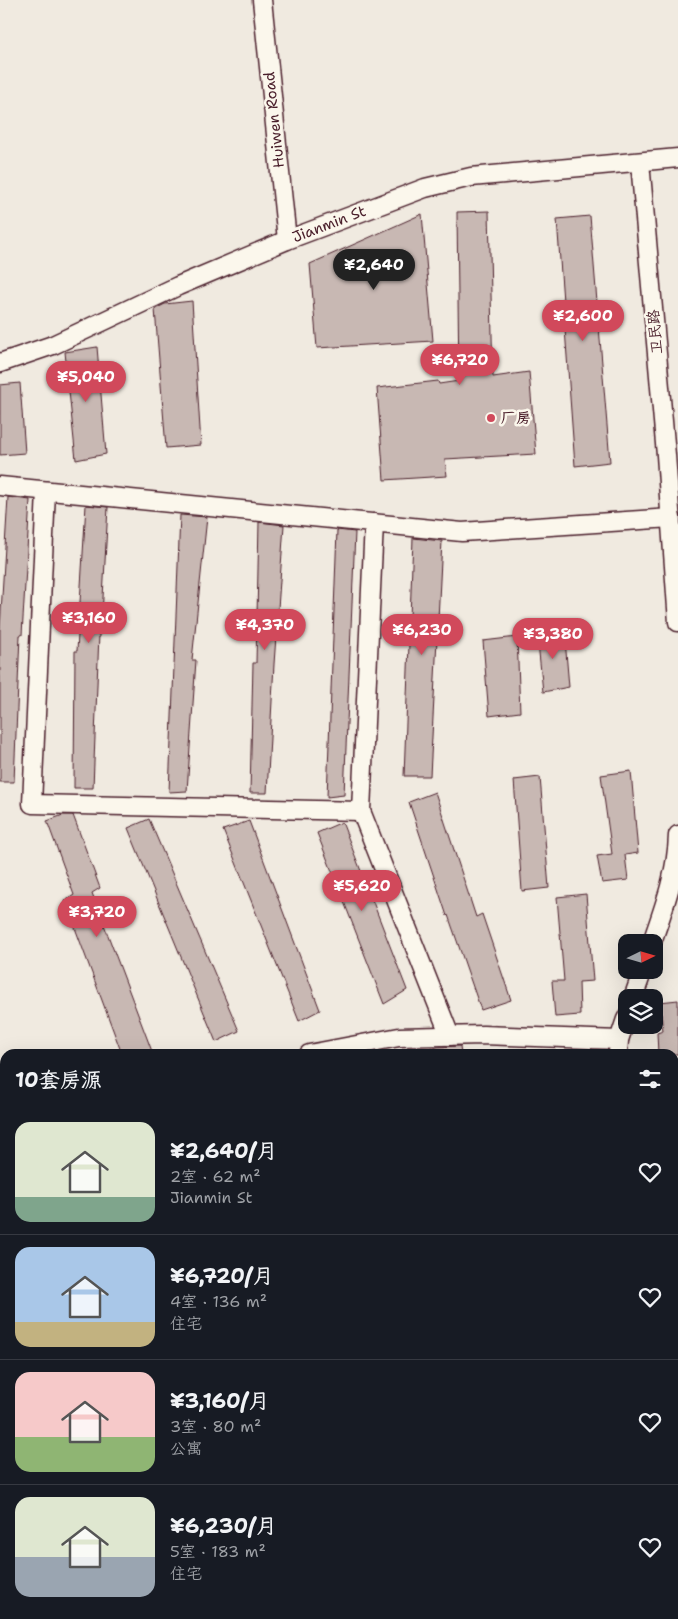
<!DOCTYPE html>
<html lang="zh">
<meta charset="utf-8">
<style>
body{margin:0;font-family:"Shantell Sans","LXGW WenKai TC",sans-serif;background:#20242c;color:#f1f3f6;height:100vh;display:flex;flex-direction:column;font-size:19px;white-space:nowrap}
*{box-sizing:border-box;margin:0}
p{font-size:16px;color:#9ea1a6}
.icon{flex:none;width:28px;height:28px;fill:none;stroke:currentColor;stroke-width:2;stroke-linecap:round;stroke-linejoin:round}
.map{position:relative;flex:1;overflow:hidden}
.panel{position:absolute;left:0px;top:1049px;width:679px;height:571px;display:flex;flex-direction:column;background:#171b24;border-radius:15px 15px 0 0;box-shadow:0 5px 20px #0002}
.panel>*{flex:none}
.needle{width:32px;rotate:85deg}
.controls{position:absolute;left:618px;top:934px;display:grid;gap:10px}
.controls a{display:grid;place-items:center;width:45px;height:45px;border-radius:10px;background:#171b24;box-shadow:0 5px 20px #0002;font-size:25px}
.price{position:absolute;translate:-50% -42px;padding:0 11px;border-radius:18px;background:#d1495b;color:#fff;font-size:16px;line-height:32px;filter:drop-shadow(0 1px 2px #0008)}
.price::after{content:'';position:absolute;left:50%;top:30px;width:15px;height:11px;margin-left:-8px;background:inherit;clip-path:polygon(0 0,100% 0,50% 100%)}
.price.selected{background:#222;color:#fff}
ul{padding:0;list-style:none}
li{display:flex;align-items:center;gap:15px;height:125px;padding:0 15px}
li+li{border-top:1px solid #363941}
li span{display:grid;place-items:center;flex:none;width:140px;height:100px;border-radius:15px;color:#555}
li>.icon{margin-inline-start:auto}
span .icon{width:60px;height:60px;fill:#fffc;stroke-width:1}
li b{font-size:21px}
h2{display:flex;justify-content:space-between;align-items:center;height:60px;padding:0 15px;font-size:21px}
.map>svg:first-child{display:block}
.building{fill:#c8b8b3;stroke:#4a1f2b}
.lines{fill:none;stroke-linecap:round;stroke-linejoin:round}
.minor-casing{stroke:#4a1f2b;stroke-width:21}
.major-casing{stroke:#4a1f2b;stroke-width:26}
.highway-casing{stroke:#4a1f2b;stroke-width:30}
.minor{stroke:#fbf7ec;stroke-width:18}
.major{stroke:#fbf7ec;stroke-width:22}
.highway{stroke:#fbf7ec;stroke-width:26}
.poi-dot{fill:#d1495b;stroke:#fbf7ec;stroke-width:2}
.labels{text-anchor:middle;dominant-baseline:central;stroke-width:5;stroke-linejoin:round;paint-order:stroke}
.street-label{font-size:15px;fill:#4a1f2b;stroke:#fbf7ec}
.poi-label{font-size:15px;font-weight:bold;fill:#4a1f2b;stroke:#fbf7ec;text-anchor:start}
</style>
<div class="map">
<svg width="678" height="1619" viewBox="0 0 678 1619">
<rect width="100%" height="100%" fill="#f0eae0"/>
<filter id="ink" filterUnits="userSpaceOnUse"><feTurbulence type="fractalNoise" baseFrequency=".02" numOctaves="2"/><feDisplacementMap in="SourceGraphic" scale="10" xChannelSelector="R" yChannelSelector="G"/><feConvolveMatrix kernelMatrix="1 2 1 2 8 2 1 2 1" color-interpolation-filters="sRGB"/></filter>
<g filter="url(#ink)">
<g class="building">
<path d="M 489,211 L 493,377 L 529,372 L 536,454 L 445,459 L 447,476 L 384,480 L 377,388 L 438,381 L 439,384 L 459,381 L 457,212 Z"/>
<path d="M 422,214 L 433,341 L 317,348 L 310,264 Z"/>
<path d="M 590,216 L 610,462 L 575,466 L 557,219 Z"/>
<path d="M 192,301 L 201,445 L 166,448 L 155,309 L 165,304 Z"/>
<path d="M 97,347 L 106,454 L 76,460 L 65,352 Z"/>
<path d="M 20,383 L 25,453 L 0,455 L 0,385 Z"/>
<path d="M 8,497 L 30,500 L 22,635 L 20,635 L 14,782 L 0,782 L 0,629 Z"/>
<path d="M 86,505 L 108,507 L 101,634 L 99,634 L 93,788 L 74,788 L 75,651 L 77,651 Z"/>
<path d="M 180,515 L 207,517 L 192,660 L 196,660 L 187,791 L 169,792 Z"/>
<path d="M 259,522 L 284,525 L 274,664 L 267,793 L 250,793 L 253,663 L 256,663 Z"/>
<path d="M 337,530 L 355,532 L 344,795 L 327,797 Z"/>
<path d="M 413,538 L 442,541 L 430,776 L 404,776 Z"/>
<path d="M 564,628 L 569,687 L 543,692 L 537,633 Z"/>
<path d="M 517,637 L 520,712 L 489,716 L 483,641 Z"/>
<path d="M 631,771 L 638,853 L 625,855 L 628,880 L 602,883 L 597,856 L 612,854 L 601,775 Z"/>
<path d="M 540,777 L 549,888 L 522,891 L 514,780 Z"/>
<path d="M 435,792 L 476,917 L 482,914 L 511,1000 L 481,1010 L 448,915 L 447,916 L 409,802 Z"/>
<path d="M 63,815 L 73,815 L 100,888 L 92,893 L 153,1054 L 122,1054 L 65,901 L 74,895 L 47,821 Z"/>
<path d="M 149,819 L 239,1031 L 216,1042 L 128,828 Z"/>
<path d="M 249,821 L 320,1010 L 299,1021 L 223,830 Z"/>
<path d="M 342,822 L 407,990 L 384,1004 L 317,833 Z"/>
<path d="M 586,894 L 593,981 L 579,982 L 580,1015 L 555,1017 L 552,981 L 564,981 L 557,897 Z"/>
<path d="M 678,1000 L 678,1054 L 658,1054 L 657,1033 L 663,1031 L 660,1002 Z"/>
<path d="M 460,1046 L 461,1054 L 429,1054 L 428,1049 L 438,1047 Z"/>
</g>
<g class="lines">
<g class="minor-casing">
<g id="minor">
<path d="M 262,0 L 287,240"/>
<path d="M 640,162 L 666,455 L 678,622"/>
<path d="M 0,363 L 53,345 L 178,286 L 287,240 L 425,188 L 471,177 L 678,158"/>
<path d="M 0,486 L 462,532 L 671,518"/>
<path d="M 46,491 L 32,804 L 361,811"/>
<path d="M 374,523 L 361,811 L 450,1036"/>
<path d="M 652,942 C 664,907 677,873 678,835"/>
<path d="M 633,998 L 643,970"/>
<path d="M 309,1054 L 399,1037 L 483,1035 L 619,1040"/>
<path d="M 618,1054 L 619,1040 L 626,1019"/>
<path d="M 0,1195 L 5,1193"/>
<path d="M 674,1306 L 678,1315"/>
<path d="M 0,1522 L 5,1525"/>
<path d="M 292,1615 L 292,1619"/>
</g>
</g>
<g class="major-casing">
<g id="major">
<path d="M 674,1402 L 678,1400"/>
<path d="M 674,1496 L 678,1494"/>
<path d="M 0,1555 L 5,1557"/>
<path d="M 0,1598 L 5,1598"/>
<path d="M 253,1619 L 269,1615"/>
</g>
</g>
<g class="highway-casing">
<g id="highway">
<path d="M 674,1435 L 678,1433"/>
<path d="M 674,1462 L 678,1460"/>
<path d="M 13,1619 L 29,1615"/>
<path d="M 136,1619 L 151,1615"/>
</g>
</g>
<use href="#minor" class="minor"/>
<use href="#major" class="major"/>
<use href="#highway" class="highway"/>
</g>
</g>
<circle class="poi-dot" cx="491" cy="418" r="5"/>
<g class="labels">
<g class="street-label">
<text transform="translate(274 120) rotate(-96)">Huiwen Road</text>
<text transform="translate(329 224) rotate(-21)">Jianmin St</text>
<text transform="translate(655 332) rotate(-95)">卫民路</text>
</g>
<g class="poi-label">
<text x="501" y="418">厂房</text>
</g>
</g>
</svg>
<div class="controls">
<a><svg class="needle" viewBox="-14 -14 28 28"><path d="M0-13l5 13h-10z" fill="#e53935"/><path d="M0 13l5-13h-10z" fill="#9ea1a6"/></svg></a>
<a><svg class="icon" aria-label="layers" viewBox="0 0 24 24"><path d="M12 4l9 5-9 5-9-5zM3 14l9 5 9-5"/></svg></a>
</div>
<b class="price selected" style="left:374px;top:291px">¥2,640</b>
<b class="price" style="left:583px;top:342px">¥2,600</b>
<b class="price" style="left:460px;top:386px">¥6,720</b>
<b class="price" style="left:86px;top:403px">¥5,040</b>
<b class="price" style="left:89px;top:644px">¥3,160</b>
<b class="price" style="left:265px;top:651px">¥4,370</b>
<b class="price" style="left:422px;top:656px">¥6,230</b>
<b class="price" style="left:553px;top:660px">¥3,380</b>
<b class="price" style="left:362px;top:912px">¥5,620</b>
<b class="price" style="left:97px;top:938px">¥3,720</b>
<section class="panel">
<h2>10套房源<svg class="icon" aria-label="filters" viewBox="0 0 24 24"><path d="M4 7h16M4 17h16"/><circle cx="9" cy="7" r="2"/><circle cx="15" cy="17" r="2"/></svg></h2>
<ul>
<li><span style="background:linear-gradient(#dfe7d0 75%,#7fa58c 0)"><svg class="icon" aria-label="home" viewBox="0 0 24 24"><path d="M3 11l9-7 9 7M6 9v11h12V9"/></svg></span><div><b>¥2,640/月</b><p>2室 · 62 m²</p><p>Jianmin St</p></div><svg class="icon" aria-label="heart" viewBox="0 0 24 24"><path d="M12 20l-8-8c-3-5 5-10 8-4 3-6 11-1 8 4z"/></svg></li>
<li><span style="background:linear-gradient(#a9c7e8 75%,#c2b280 0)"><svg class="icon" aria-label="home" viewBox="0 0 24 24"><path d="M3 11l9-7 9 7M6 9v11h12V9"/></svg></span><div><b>¥6,720/月</b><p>4室 · 136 m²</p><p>住宅</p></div><svg class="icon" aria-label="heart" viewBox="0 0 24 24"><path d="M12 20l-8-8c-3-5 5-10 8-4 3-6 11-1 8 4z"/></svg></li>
<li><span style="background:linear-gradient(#f6c9c9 65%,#8fb573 0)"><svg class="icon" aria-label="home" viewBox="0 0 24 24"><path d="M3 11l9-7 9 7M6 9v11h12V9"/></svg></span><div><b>¥3,160/月</b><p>3室 · 80 m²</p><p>公寓</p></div><svg class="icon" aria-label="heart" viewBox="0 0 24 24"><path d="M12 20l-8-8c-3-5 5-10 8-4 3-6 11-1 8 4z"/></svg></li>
<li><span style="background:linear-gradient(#dfe7d0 60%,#9aa5b1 0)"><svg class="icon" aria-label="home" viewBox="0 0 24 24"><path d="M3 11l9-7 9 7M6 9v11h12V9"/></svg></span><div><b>¥6,230/月</b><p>5室 · 183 m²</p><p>住宅</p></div><svg class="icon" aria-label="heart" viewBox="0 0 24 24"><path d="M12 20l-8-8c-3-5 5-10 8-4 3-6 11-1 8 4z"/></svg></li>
</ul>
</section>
</div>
